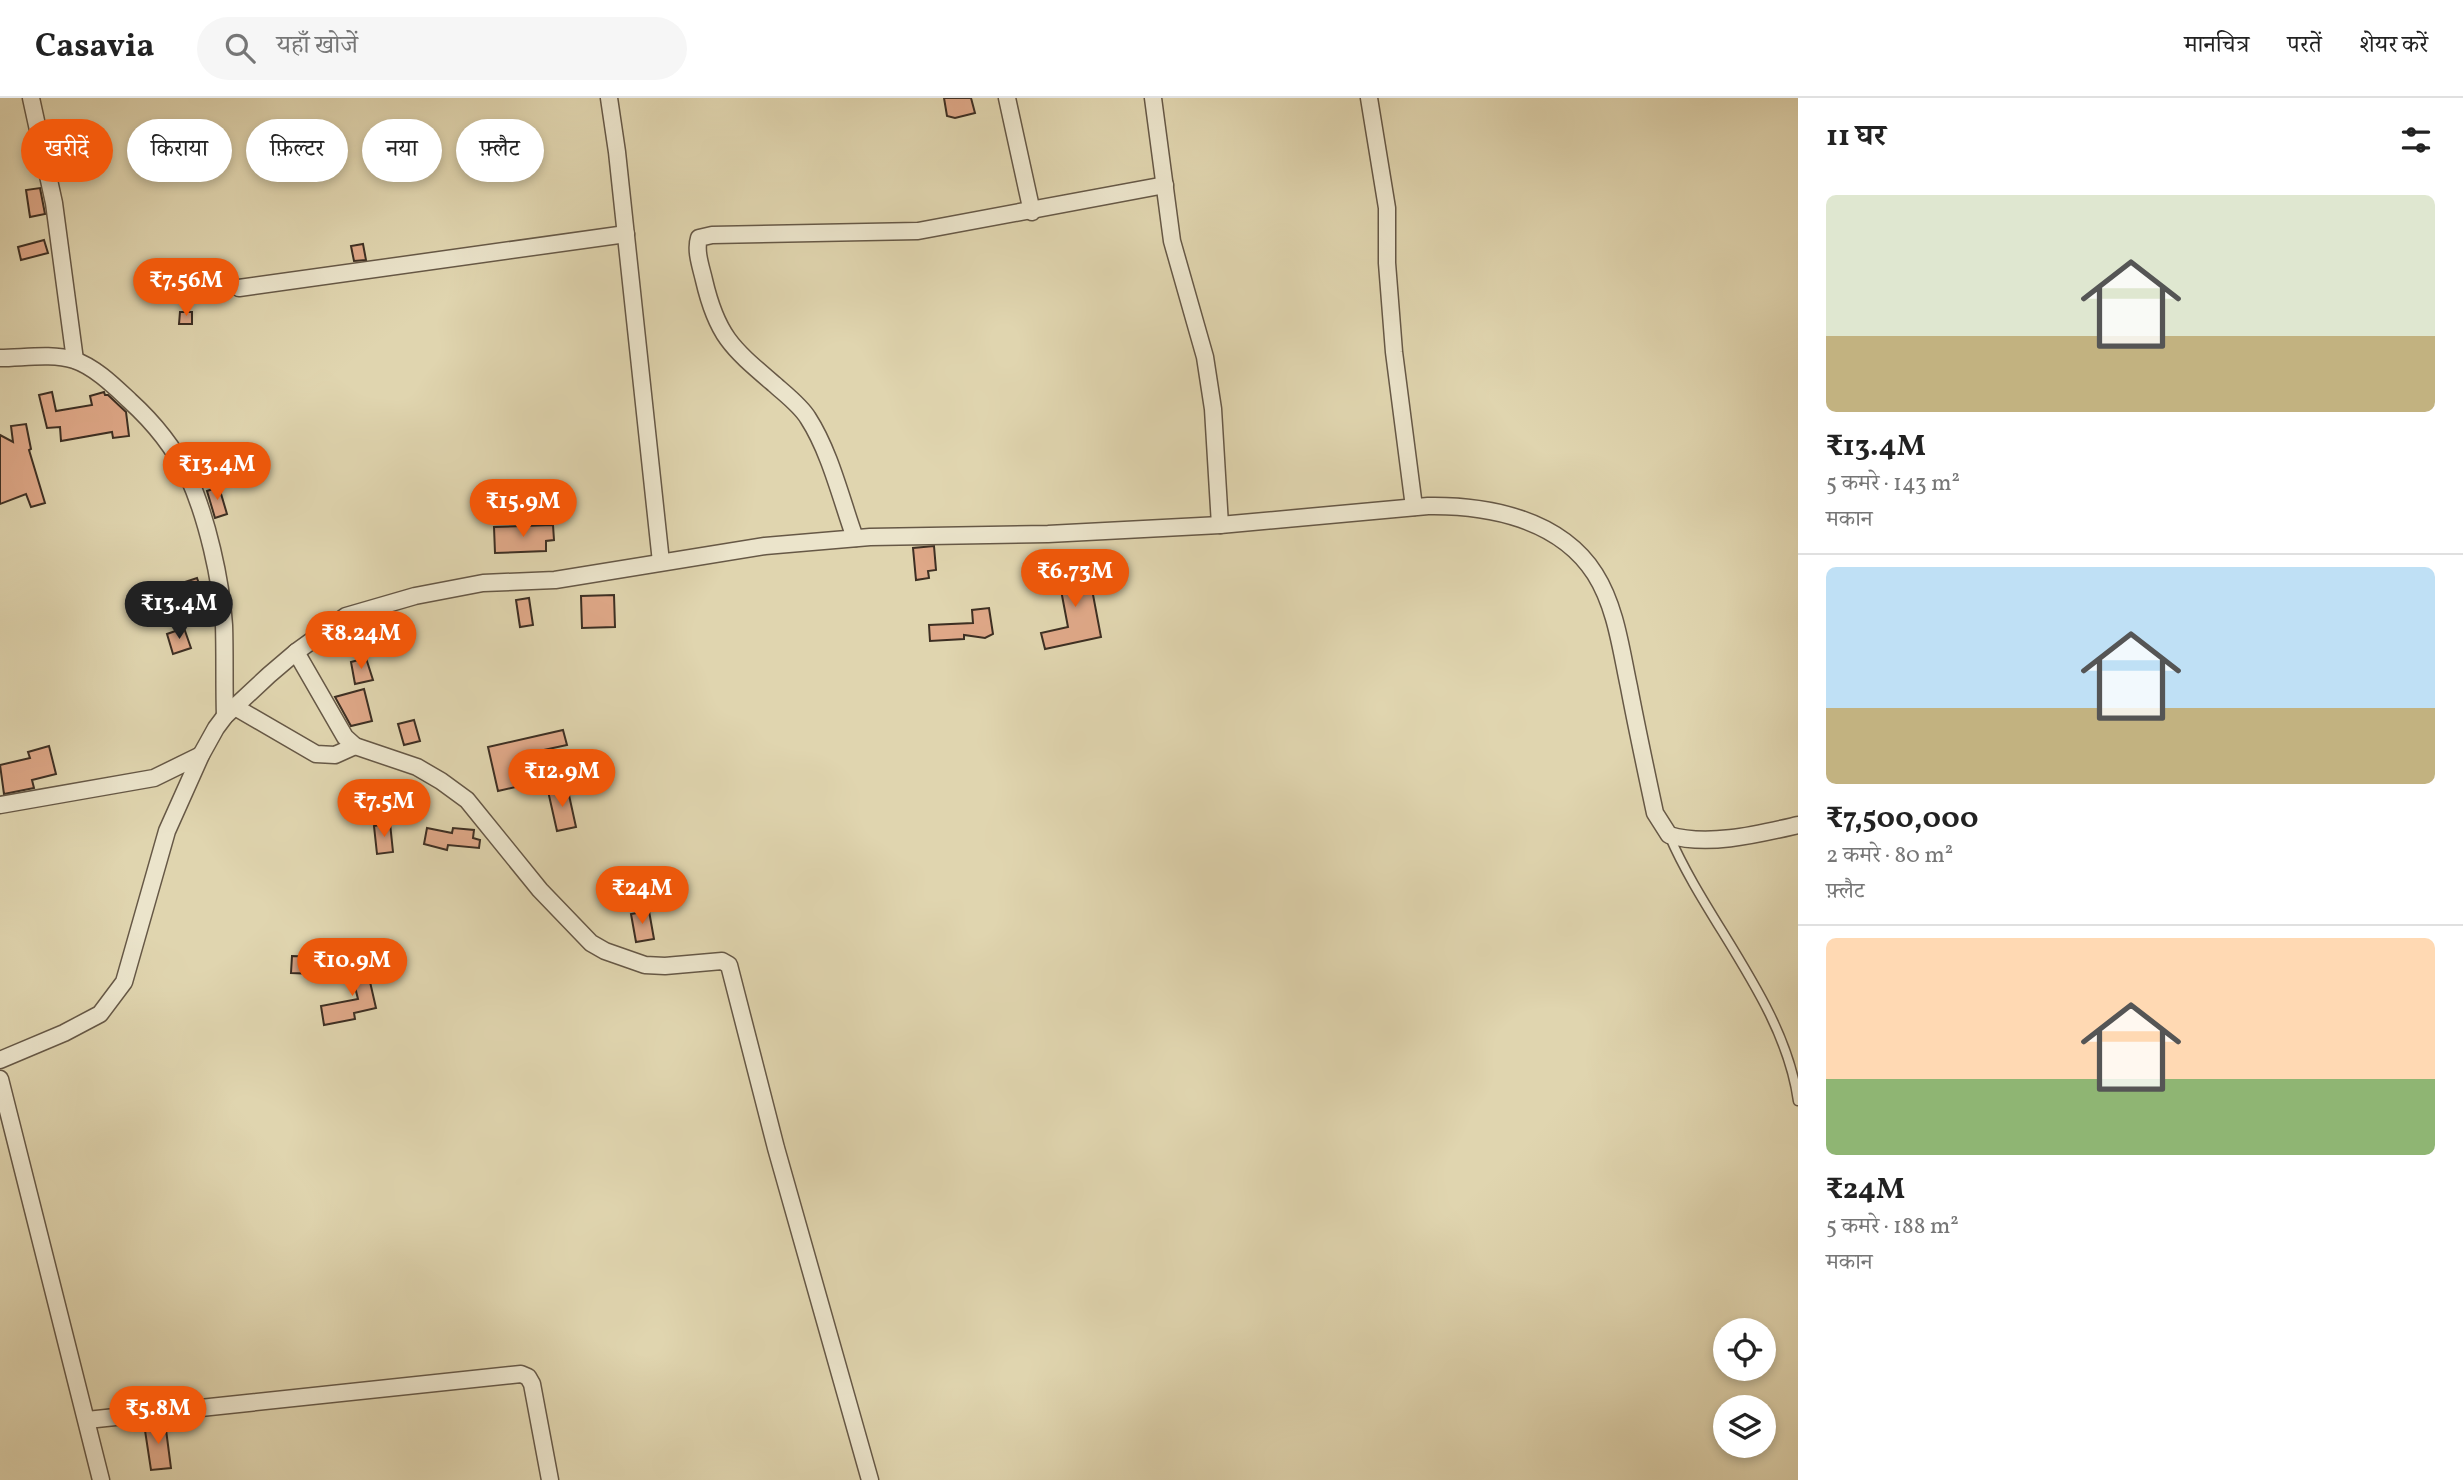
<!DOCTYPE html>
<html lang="hi">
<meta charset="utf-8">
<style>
body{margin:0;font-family:Vollkorn,"Noto Serif Devanagari",serif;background:#f6f6f6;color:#222;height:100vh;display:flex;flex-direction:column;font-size:26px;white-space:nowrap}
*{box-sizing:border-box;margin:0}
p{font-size:23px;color:#767676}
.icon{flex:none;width:38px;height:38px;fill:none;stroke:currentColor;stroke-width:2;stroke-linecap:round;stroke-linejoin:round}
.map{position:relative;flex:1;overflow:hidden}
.sheet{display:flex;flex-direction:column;background:#fff;width:665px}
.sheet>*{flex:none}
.guide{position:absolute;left:21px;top:21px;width:665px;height:63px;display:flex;gap:14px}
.buttons{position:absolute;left:1713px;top:1220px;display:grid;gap:14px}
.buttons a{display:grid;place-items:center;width:63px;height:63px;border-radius:50%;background:#fff;box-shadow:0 4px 10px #0003;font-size:35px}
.price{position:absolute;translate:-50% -60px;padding:0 16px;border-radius:24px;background:#ea580c;color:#fff;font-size:23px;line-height:46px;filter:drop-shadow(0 2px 4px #0008)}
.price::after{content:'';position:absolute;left:50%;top:42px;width:21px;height:16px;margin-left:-10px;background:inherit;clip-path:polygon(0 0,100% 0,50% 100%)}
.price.active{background:#222;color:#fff}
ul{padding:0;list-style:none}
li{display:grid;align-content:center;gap:14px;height:371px;padding:0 28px}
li+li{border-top:2px solid #e0e0e0}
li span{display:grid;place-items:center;height:217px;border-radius:10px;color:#555}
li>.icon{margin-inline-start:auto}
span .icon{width:126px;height:126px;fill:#fffc;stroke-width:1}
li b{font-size:30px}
h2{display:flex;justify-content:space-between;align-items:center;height:84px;padding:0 28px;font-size:30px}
.chip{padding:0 24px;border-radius:32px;background:#fff;box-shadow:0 4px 10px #0003;font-size:24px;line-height:63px}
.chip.active{background:#ea580c;color:#fff}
header{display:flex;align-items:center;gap:42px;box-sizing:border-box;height:98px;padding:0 35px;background:#fff;border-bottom:2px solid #e0e0e0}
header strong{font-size:33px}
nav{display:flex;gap:38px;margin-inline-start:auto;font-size:24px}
.search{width:490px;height:63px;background:#f6f6f6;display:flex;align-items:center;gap:18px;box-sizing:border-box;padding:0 24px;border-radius:38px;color:#767676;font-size:26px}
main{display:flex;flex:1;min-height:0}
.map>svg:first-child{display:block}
.building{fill:#dfa888;stroke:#3d2f23;stroke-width:2}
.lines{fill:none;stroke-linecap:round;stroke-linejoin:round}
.lane-casing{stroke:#665846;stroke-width:11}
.street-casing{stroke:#665846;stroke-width:19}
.lane{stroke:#ebe4cb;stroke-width:8}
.street{stroke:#ebe4cb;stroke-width:16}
</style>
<header>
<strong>Casavia</strong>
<div class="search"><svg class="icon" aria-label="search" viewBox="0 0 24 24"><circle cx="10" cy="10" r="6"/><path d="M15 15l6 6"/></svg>यहाँ खोजें</div>
<nav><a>मानचित्र</a><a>परतें</a><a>शेयर करें</a></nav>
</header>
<main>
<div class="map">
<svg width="1798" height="1382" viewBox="0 0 1798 1382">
<rect width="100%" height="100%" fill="#e0d5af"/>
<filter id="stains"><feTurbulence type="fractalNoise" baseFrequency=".00286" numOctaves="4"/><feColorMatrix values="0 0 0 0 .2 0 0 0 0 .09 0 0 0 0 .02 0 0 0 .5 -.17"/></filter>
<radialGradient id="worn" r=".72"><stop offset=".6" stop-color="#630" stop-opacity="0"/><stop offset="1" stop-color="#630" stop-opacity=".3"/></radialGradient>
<g class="building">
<path d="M 944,0 L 971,0 L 975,15 L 955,20 L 947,18 Z"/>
<path d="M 81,41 L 84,56 L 63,60 L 59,45 Z"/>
<path d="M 40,90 L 45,116 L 30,119 L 26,92 Z"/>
<path d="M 44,142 L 48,155 L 21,162 L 18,149 Z"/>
<path d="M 363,146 L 366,162 L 354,163 L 351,148 Z"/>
<path d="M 180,214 L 192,214 L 192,226 L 179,226 Z"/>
<path d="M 52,294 L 56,313 L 92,307 L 90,298 L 104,294 L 105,297 L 108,297 L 126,314 L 129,338 L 113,340 L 112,334 L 61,343 L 60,329 L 47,330 L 39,297 Z"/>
<path d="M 26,326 L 31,351 L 29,352 L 45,405 L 31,409 L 26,396 L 0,406 L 0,337 L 13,344 L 11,328 Z"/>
<path d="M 219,389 L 227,416 L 215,420 L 207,393 Z"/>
<path d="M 553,427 L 554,442 L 546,443 L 546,453 L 495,455 L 494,429 Z"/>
<path d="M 934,448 L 936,472 L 928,473 L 929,480 L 916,482 L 913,450 Z"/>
<path d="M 1087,465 L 1101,539 L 1045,551 L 1041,535 L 1068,529 L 1057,471 Z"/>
<path d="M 197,480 L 209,514 L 176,525 L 164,491 Z"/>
<path d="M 614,497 L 615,529 L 582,530 L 581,498 Z"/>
<path d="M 529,500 L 533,527 L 520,529 L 516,502 Z"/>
<path d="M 989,510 L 993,536 L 985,540 L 964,537 L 964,541 L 930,543 L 929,527 L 973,525 L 972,512 Z"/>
<path d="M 184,530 L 191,550 L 173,556 L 167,536 Z"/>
<path d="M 366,560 L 373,582 L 355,586 L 351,564 Z"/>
<path d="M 364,591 L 372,623 L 351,628 L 335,599 Z"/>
<path d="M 414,622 L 420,643 L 404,647 L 398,626 Z"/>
<path d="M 563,632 L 567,647 L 539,653 L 546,682 L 498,693 L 488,649 Z"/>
<path d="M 49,648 L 56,676 L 32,682 L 34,690 L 4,696 L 0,667 L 30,660 L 28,654 Z"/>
<path d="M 567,688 L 576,729 L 557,733 L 548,693 Z"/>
<path d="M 390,725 L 393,754 L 377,756 L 374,728 Z"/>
<path d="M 427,730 L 452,735 L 453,730 L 474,732 L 473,740 L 480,742 L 479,750 L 448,747 L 447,752 L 424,746 Z"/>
<path d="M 649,813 L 654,841 L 636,844 L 631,816 Z"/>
<path d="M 292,858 L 317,859 L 316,876 L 291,875 Z"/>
<path d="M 365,862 L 376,910 L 354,915 L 355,921 L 324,927 L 321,908 L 358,901 L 349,865 Z"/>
<path d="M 165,1324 L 171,1370 L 151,1372 L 144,1326 Z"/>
</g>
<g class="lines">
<g class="lane-casing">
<path id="lane" d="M 1669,737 C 1706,824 1785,907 1798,1003"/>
</g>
<g class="street-casing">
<g id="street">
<path d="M 31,0 L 54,105 L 75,262"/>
<path d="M 609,0 L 617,54 L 661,464"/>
<path d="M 1007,0 L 1032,114"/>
<path d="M 1153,0 L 1172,143 L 1205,259 L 1213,311 L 1220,427"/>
<path d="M 1369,0 L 1387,110 L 1387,165 L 1394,254 L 1414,409"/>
<path d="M 239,190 L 626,136"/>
<path d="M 0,260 C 23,260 52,255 74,262 C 95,269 114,288 130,303 C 152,323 174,350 188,378 C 207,420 221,481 224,527 C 225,557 224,587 225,618"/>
<path d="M 855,440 C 841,401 830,354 808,320 C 800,307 785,296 774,286 C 732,250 717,238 704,182 C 701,169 695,153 699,140 L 712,137 L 918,133 L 1165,87"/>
<path d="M 296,554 L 345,639 L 355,648 L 417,669 L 441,683 L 467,702 L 540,792 L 591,845 L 605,853 L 645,867 L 665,868 L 722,863 L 729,867 L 776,1050 L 870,1382"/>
<path d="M 235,609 L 316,656 L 335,657 L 355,648"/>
<path d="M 0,707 L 154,680 L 201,657"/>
<path d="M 0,962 L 64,935 L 100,916 L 124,884 L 167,733 L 201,657 L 216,630 L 225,618 L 269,577 L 296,554 L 346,518 L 415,498 L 483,485 L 555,482 L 765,448 L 870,439 L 1048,436 L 1220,427 L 1428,408 C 1488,407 1560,421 1595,476 C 1616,509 1621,552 1629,589 C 1637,631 1646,673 1655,715 L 1669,737 C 1708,749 1759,736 1798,727"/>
<path d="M 0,981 L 101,1382"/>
<path d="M 87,1322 L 521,1276 L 528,1279 L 532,1286 L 550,1382"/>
</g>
</g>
<use href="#lane" class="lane"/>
<use href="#street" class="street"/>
</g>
<rect width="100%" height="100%" filter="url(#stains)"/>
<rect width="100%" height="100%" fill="url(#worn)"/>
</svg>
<div class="buttons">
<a><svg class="icon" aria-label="locate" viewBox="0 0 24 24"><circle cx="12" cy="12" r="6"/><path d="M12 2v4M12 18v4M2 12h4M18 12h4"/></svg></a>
<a><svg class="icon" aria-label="layers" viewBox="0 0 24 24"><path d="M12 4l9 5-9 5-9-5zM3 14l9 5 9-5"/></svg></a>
</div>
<b class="price" style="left:186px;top:220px">₹7.56M</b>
<b class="price" style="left:217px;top:404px">₹13.4M</b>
<b class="price" style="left:523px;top:441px">₹15.9M</b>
<b class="price" style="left:1075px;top:511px">₹6.73M</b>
<b class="price active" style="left:179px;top:543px">₹13.4M</b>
<b class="price" style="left:361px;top:573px">₹8.24M</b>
<b class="price" style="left:562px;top:711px">₹12.9M</b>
<b class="price" style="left:384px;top:741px">₹7.5M</b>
<b class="price" style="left:642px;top:828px">₹24M</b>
<b class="price" style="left:352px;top:900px">₹10.9M</b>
<b class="price" style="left:158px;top:1348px">₹5.8M</b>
<div class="guide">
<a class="chip active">खरीदें</a>
<a class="chip">किराया</a>
<a class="chip">फ़िल्टर</a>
<a class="chip">नया</a>
<a class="chip">फ़्लैट</a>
</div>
</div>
<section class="sheet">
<h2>11 घर<svg class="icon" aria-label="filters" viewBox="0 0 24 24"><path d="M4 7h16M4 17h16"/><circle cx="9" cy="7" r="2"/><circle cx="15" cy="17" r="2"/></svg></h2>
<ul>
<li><span style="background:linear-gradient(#dfe7d0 65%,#c2b280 0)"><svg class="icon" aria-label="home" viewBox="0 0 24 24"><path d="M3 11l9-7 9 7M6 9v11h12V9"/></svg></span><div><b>₹13.4M</b><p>5 कमरे · 143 m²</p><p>मकान</p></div></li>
<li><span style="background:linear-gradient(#bfe0f5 65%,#c2b280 0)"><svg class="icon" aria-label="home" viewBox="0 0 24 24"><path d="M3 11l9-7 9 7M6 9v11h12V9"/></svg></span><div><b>₹7,500,000</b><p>2 कमरे · 80 m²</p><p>फ़्लैट</p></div></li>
<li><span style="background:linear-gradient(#ffd9b3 65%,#8fb573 0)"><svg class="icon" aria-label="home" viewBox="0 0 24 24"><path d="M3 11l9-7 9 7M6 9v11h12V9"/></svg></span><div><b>₹24M</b><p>5 कमरे · 188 m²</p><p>मकान</p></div></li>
</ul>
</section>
</main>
